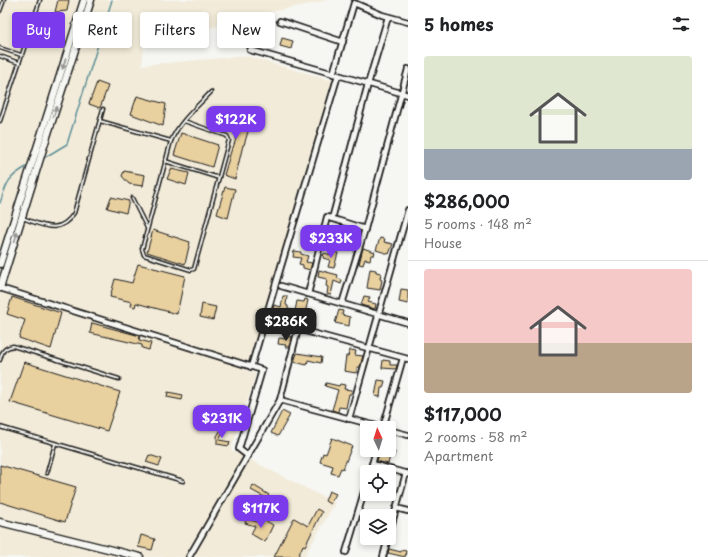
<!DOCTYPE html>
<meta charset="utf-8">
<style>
body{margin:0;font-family:"Playpen Sans",sans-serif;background:#f6f6f6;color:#202124;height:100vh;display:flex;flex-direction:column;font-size:15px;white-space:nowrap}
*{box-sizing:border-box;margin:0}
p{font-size:13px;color:#757577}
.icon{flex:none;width:22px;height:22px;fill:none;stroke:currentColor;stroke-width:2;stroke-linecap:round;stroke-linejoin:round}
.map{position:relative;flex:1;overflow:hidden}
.side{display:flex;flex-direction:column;background:#fff;width:300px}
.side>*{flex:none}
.banner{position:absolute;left:12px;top:12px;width:336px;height:36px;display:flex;gap:8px}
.needle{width:26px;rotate:356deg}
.tools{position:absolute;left:360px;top:421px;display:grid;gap:8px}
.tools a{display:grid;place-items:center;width:36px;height:36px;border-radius:4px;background:#fff;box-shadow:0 2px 6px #0003;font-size:20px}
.price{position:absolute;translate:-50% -34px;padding:0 9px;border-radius:8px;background:#7c3aed;color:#fff;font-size:13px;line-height:26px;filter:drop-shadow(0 1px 2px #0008)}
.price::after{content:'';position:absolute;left:50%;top:24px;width:12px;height:9px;margin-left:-6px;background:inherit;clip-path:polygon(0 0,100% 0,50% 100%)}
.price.on{background:#222;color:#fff}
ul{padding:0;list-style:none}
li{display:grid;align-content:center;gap:8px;height:212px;padding:0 16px}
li+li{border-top:1px solid #e0e0e0}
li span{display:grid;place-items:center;height:124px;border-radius:4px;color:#555}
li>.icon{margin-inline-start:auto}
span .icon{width:72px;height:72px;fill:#fffc;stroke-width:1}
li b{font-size:17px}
h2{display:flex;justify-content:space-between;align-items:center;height:48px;padding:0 16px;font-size:17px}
.pill{padding:0 14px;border-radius:4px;background:#fff;box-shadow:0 2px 6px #0003;font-size:14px;line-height:36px}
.pill.on{background:#7c3aed;color:#fff}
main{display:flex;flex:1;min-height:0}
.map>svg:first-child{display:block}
.built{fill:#f2ebd9}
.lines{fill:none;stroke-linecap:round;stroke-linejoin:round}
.stream{stroke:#609098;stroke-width:1.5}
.building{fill:#e9d09f;stroke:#1c1c1c}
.lane-casing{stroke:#1c1c1c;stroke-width:5}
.street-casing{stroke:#1c1c1c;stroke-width:8}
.secondary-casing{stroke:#1c1c1c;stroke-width:9}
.lane{stroke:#f6f6f2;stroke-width:2}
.street{stroke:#f6f6f2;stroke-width:4.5}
.secondary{stroke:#f6f6f2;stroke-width:6}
.oneway{fill:#949492}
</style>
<main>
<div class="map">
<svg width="408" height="557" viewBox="0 0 408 557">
<rect width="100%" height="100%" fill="#f6f6f2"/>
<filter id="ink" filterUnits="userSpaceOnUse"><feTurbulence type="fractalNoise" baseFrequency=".025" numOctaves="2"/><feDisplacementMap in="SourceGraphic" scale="8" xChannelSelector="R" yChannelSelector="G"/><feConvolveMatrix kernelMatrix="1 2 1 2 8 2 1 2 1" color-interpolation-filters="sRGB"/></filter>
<g filter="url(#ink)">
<path class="built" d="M 0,0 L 329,0 L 256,15 L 144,46 L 142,65 L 246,56 L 334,81 L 246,370 L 256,374 L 231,450 L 335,503 L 304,557 L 0,557 Z"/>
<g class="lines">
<g class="stream">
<path d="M 42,159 L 67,144 L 112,0"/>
<path d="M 0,203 C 7,182 8,177 28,166"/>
</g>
</g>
<g class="building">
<path d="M 58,0 L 69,0 L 67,11 L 55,12 Z"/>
<path d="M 44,21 L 51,29 L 48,40 L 36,40 L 37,26 Z"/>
<path d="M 282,38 L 293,41 L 291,49 L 280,46 Z"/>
<path d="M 97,82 L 108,86 L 100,108 L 89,104 Z"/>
<path d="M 137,96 L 166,104 L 163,126 L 131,114 Z"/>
<path d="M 217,110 L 236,113 L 252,118 L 244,145 L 243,145 L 235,179 L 224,175 L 232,148 L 233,148 L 241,122 L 215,117 Z"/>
<path d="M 181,133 L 218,145 L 212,167 L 174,155 Z"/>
<path d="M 171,169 L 189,173 L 186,185 L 167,179 Z"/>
<path d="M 124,171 L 145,175 L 143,186 L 129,184 L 122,176 Z"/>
<path d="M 225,187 L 235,189 L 228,218 L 217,214 Z"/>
<path d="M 111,197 L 129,201 L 126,213 L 107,208 Z"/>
<path d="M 153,230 L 190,242 L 185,264 L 147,252 Z"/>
<path d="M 380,238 L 385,239 L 384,242 L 393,244 L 389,254 L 376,250 Z"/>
<path d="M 363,248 L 375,252 L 374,255 L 371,255 L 370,260 L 365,259 L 363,265 L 359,264 Z"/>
<path d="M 294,251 L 301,252 L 301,254 L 308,256 L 306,262 L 312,263 L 310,270 L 303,268 L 303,265 L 299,264 L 301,258 L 293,257 Z"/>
<path d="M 333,252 L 338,253 L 334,268 L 328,267 L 330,260 L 323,258 L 324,253 L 332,255 Z"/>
<path d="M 138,264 L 185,276 L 177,314 L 136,303 L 135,307 L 131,306 L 132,302 L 110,297 L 115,279 L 132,283 Z"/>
<path d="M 370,269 L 376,270 L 376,272 L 381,273 L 380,279 L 382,280 L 380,290 L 367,288 Z"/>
<path d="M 319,270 L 338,275 L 337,278 L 342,280 L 341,284 L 334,281 L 331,295 L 327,294 L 328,287 L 326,286 L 327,279 L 318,277 Z"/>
<path d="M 401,289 L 408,290 L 408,304 L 399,302 Z"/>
<path d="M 283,296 L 287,296 L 286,305 L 288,306 L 288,309 L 295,311 L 297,301 L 304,302 L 305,299 L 308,300 L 305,314 L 301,313 L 300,317 L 290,315 L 288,322 L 284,320 L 286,316 L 275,314 L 274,317 L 271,316 L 274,305 L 281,307 Z"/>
<path d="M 364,296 L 370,297 L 368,302 L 376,304 L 375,309 L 361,305 Z"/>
<path d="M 12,297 L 61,313 L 51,349 L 19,338 L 25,320 L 7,314 Z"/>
<path d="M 202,304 L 216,307 L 213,320 L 200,317 Z"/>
<path d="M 339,310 L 343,311 L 342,315 L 350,317 L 349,326 L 335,323 Z"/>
<path d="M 92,323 L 140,336 L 139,340 L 151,343 L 149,350 L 142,348 L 142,345 L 90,333 Z"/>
<path d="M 288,336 L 292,337 L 290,347 L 285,347 L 286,345 L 278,344 L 279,338 L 287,339 Z"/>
<path d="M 350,350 L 356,351 L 355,355 L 363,356 L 360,367 L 357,367 L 356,373 L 344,371 L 346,356 L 348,356 Z"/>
<path d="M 297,353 L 322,357 L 321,363 L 308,360 L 307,365 L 294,362 Z"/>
<path d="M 383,360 L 390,361 L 390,365 L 397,365 L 396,369 L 382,368 Z"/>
<path d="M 24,362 L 120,392 L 107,431 L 10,402 Z"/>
<path d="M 378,380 L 385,381 L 383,388 L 381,388 L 380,397 L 375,396 Z"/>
<path d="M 326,383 L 339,386 L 340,384 L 345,385 L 344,389 L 352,390 L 351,394 L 349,394 L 346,408 L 339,407 L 338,412 L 332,410 L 338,390 L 325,386 Z"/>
<path d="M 168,392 L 183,395 L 182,400 L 167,397 Z"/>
<path d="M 282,411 L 290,415 L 278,436 L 271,433 Z"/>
<path d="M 222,428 L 225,430 L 219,440 L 230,442 L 229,446 L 217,444 L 217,436 Z"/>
<path d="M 332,438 L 352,446 L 343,469 L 341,468 L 338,475 L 331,473 L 333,466 L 320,462 L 323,453 L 326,454 Z"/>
<path d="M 380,450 L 389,450 L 395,452 L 394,457 L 390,456 L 388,464 L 377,461 Z"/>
<path d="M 149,455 L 162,459 L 159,466 L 146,462 Z"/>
<path d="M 0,465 L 76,487 L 65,522 L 0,502 Z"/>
<path d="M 253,485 L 269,495 L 266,498 L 251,490 Z"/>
<path d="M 329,491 L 336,494 L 330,504 L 325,501 Z"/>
<path d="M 317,509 L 322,512 L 305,546 L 303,545 L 298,557 L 274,557 L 294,518 L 308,526 Z"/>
<path d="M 260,517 L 273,525 L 265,542 L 251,534 L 255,526 L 245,523 L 246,519 L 258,522 Z"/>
<path d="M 141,535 L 155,539 L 152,550 L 138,547 Z"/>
<path d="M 389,549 L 401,552 L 401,550 L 406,551 L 405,557 L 388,553 Z"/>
</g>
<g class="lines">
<g class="lane-casing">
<g id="lane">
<path d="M 0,11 L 4,0"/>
<path d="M 0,48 L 21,55"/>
<path d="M 0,56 L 19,63"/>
<path d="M 0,121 L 40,0"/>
<path d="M 100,121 L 171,141"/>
<path d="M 184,121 L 227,136 L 229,140 L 194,269 L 191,270 L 144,255 L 142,249 L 171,141 C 179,122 197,107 211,92"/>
<path d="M 165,161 L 219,178"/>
<path d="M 132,198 L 147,228"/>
<path d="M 22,218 C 43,225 59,236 74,213 L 103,109"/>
<path d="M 0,360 C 2,351 4,348 13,346 L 119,379"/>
<path d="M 0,427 L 183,481"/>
<path d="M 47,473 L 55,444"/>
</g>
</g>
<g class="street-casing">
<g id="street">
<path d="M 280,21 L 343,42"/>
<path d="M 250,50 L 408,95"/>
<path d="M 333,74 L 354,3 L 382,15 L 408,22"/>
<path d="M 332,219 L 368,84 L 388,17"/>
<path d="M 281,286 L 408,323"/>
<path d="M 0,288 L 262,370 L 239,449 L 248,456"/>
<path d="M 308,294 L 327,217 L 365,229"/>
<path d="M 342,304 L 365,229 L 408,69"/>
<path d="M 268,321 L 408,359"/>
<path d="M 251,367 L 338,75"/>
<path d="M 280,400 L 384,428"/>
<path d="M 349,419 L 408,210"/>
<path d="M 383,428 L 403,358"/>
<path d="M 389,430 L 408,435"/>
<path d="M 372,464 L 408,474"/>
<path d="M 370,472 L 376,450"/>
<path d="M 396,508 L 408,511"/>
<path d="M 389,534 L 406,473"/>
<path d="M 346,552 L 367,482"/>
<path d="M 189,557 L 280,400 L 298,329"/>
<path d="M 383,557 L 388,538"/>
</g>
</g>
<g class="secondary-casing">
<g id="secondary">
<path d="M 0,264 L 84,0"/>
<path d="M 0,288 L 43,149 L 91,0"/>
<path d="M 0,522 L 140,557"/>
</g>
</g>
<use href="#lane" class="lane"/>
<use href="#street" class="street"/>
<use href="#secondary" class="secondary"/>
</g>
<defs><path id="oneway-solid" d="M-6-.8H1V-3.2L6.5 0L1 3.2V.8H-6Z"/></defs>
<g class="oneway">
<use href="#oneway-solid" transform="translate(64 64) rotate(108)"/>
<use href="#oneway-solid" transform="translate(55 112) rotate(-72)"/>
<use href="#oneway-solid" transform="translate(16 237) rotate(-73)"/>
</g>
</g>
</svg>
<div class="tools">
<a><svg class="needle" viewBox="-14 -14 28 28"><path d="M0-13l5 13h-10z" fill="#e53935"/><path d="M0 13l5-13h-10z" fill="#757577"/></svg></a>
<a><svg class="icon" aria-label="locate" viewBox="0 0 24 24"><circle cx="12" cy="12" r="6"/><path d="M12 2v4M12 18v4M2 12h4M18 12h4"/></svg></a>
<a><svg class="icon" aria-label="layers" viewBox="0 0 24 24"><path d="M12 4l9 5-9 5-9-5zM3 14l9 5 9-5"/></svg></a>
</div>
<b class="price" style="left:236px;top:140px">$122K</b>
<b class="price" style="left:331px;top:259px">$233K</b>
<b class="price on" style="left:286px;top:342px">$286K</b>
<b class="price" style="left:222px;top:439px">$231K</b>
<b class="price" style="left:261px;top:529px">$117K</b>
<div class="banner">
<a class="pill on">Buy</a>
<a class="pill">Rent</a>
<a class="pill">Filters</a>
<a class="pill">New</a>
</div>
</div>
<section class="side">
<h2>5 homes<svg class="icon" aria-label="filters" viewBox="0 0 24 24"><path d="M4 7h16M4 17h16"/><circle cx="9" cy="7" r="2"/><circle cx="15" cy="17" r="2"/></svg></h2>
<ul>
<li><span style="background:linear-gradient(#dfe7d0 75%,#9aa5b1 0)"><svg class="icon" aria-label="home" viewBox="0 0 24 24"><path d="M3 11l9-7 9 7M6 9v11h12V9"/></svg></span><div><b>$286,000</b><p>5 rooms · 148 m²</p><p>House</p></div></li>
<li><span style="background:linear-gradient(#f6c9c9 60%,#b9a48a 0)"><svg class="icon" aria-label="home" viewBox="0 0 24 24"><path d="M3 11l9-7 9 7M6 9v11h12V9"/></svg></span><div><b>$117,000</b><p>2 rooms · 58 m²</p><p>Apartment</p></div></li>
</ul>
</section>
</main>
